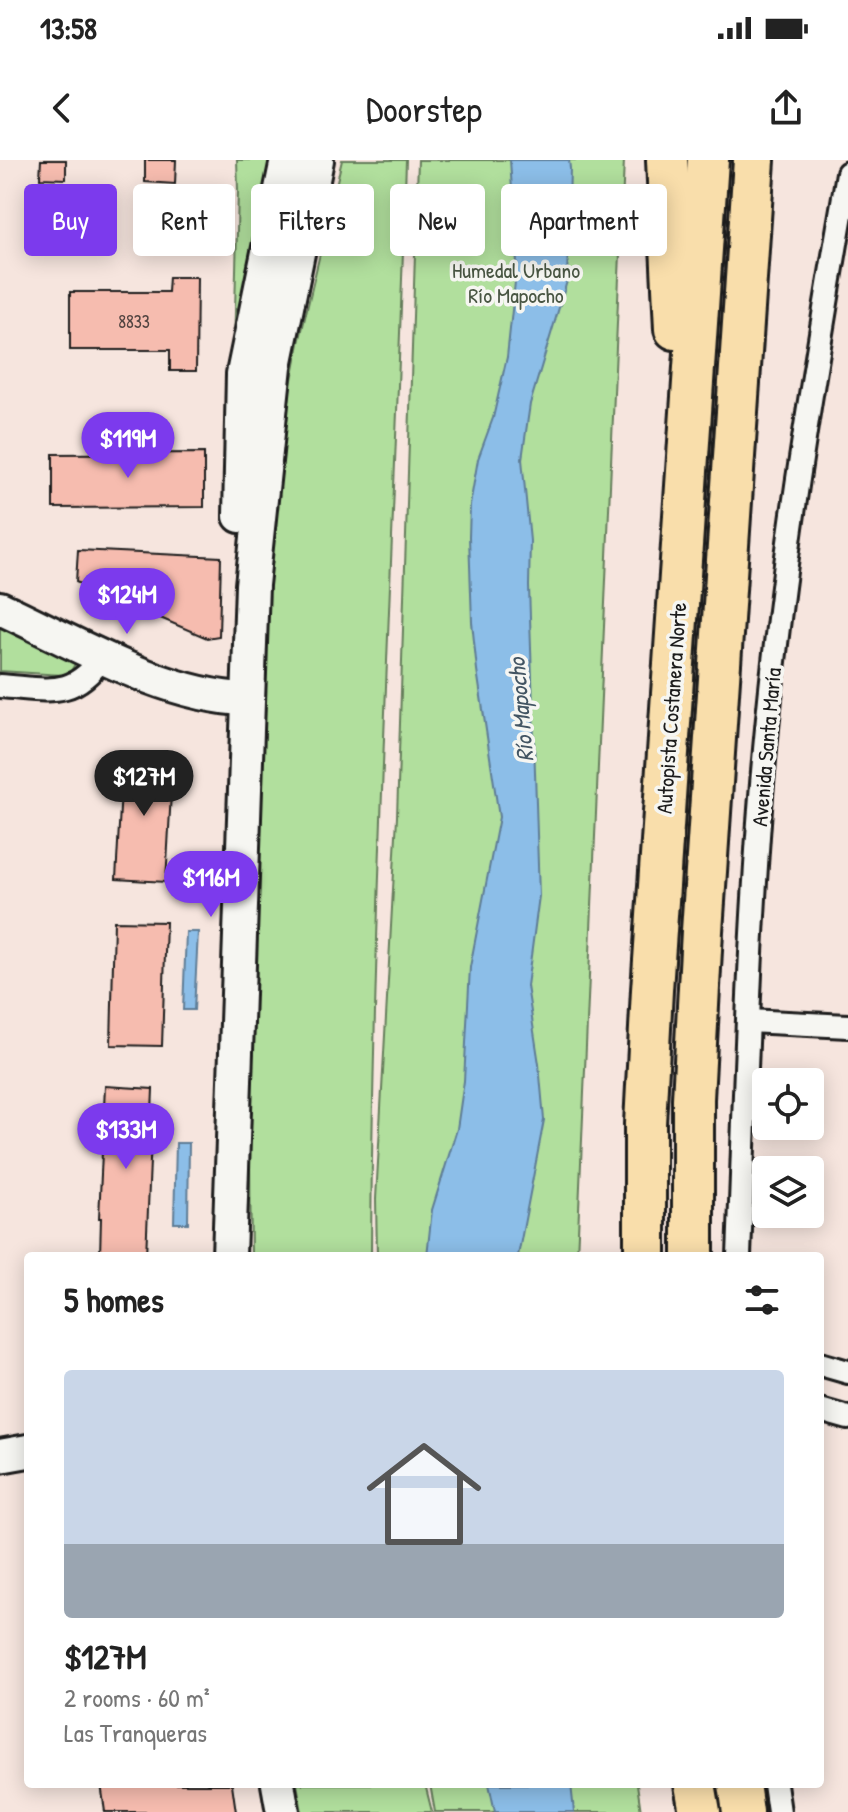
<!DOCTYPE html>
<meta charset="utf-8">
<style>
body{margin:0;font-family:"Patrick Hand",sans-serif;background:#f6f6f6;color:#222;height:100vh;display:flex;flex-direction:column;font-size:30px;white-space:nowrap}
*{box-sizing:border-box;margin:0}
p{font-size:26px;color:#767676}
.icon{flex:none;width:44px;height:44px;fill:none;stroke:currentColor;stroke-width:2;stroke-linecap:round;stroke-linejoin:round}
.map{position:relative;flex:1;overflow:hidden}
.details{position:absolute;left:24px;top:1092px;width:800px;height:536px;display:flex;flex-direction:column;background:#fff;border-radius:8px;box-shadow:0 4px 20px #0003}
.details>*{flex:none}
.hud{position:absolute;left:24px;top:24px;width:800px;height:72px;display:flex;gap:16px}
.fabs{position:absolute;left:752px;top:908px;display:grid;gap:16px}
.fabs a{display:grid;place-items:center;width:72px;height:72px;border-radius:8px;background:#fff;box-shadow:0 4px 20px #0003;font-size:40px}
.price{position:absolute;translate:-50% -68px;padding:0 18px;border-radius:28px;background:#7c3aed;color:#fff;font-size:26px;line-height:52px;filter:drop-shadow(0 2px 4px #0008)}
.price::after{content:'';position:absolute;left:50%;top:48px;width:24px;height:18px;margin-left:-12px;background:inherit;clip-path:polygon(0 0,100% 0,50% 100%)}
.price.on{background:#222;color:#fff}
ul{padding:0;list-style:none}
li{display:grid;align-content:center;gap:16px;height:424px;padding:0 40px}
li span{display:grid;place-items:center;height:248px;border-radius:8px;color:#555}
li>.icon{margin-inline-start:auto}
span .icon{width:144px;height:144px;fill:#fffc;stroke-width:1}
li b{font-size:34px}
h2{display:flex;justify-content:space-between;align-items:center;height:96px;padding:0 40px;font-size:34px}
.tag{padding:0 28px;border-radius:8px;background:#fff;box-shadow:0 4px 20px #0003;font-size:28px;line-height:72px}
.tag.on{background:#7c3aed;color:#fff}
.status{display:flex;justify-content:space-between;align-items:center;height:56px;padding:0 40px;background:#fff;direction:ltr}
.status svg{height:22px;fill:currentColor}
header{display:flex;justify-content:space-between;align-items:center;height:104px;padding:0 40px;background:#fff;font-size:36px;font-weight:600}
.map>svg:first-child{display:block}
.green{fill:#b1df9d;stroke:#667e5c;stroke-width:2}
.water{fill:#8cbee8;stroke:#5f7d96;stroke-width:2}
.building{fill:#f6bcaf;stroke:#1c1c1c;stroke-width:2}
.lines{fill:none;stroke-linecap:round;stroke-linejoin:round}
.street-casing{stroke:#1c1c1c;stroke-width:28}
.secondary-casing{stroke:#1c1c1c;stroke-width:38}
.highway-casing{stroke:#1c1c1c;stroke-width:46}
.street{stroke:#f6f6f2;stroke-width:22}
.secondary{stroke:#f6f6f2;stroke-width:32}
.highway{stroke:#f9deab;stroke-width:40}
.labels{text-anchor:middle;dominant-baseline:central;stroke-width:7;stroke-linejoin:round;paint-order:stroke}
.number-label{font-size:18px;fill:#524441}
.park-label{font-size:22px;fill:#495643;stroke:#f6f6f2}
.street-label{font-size:22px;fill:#1c1c1c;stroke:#f6f6f2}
.water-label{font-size:24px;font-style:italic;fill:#435563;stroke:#f6f6f2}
</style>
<div class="status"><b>13:58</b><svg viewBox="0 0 49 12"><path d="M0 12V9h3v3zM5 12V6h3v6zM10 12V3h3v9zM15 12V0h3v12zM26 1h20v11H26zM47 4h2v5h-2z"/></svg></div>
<header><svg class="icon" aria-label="back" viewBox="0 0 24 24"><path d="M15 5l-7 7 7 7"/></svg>Doorstep<svg class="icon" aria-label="share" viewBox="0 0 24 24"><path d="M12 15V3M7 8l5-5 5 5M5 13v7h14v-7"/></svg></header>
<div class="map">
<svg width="848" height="1652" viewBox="0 0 848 1652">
<rect width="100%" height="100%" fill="#f6e5de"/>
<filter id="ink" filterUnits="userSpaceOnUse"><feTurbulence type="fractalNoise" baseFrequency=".0125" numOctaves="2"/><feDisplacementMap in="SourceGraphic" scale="16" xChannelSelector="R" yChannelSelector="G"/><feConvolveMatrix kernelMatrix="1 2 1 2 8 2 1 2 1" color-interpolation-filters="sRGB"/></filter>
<g filter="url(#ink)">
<g class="green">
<path d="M 237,0 L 283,0 L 233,232 L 238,30 Z"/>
<path d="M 342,0 L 406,0 C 395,365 373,731 371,1096 L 251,1096 L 249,907 L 267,429 L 274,314 L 299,183 Z"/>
<path d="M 418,0 L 624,0 L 577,1096 L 377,1096 L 376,1039 L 397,657 Z"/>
<path d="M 0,463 L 72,497 L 75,504 L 71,511 L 62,515 L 0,511 Z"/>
<path d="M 297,1624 L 425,1624 L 432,1652 L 302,1652 Z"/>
<path d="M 430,1624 L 637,1624 L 641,1652 L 435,1652 Z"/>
</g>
<g class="water">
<path d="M 510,0 L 569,0 L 570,8 L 567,121 L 530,244 L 522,299 L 530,381 L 529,426 L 539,736 L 527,826 L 539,904 L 544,960 L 518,1096 L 427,1096 L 432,1050 L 457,969 L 464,921 L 470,807 L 499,657 L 477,510 L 472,462 L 469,377 L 470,345 L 478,299 L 493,258 L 507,197 L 517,103 Z"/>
<path d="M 139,55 L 161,56 L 160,87 L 137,86 Z"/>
<path d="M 186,772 L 198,772 L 194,850 L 183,850 Z"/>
<path d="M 176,983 L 189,983 L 188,1063 L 174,1063 Z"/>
<path d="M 489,1624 L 571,1624 L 574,1652 L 495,1652 Z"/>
</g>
<g class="building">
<path d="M 41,0 L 66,0 L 66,19 L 40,18 Z"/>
<path d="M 145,0 L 176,0 L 175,24 L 145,22 Z"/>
<path d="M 169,117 L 197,117 L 196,211 L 170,211 L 170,190 L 70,190 L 70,132 L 168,132 Z"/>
<path d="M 204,293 L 204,347 L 53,348 L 53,294 Z"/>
<path d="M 78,390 L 221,397 L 219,476 L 207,478 L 76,422 Z"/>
<path d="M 123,594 L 173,597 L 166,722 L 116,719 Z"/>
<path d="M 114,761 L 166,762 L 162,886 L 111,885 Z"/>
<path d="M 105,926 L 153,929 L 146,1096 L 100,1096 L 101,1058 L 99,1058 Z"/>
<path d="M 101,1624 L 232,1624 L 236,1652 L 105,1652 Z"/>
</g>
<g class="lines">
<g class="street-casing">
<g id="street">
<path d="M 0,526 C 47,529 73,540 103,496"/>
<path d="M 749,861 L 848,866"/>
<path d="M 739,1096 C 746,917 750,737 768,558 C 786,375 817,194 848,13"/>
<path d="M 820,1204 L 848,1212"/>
<path d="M 820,1250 L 848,1258"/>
<path d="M 775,1624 L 779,1652"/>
</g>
</g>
<g class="secondary-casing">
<g id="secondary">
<path d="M 240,356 L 243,214 L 287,0"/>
<path d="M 0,448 C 74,482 165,537 247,539"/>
<path d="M 229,1096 L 252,425 L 275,206 L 317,0"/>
<path d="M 0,1296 L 28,1291"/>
<path d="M 278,1624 L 283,1652"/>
</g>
</g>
<g class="highway-casing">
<g id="highway">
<path d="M 667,0 L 675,169"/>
<path d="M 645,1096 L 645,964 L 652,830 L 708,0"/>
<path d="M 693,1096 L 693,939 L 702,771 L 754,0"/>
<path d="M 695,1624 L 700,1652"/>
<path d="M 739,1624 L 743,1652"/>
</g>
</g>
<use href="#street" class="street"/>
<use href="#secondary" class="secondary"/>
<use href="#highway" class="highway"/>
</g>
</g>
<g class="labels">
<g class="number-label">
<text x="134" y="161">8833</text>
</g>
<g class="park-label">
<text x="516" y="110">Humedal Urbano<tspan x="516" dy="25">Río Mapocho</tspan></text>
</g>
<g class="street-label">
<text transform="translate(671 548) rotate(-86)">Autopista Costanera Norte</text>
<text transform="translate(766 587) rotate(-85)">Avenida Santa María</text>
</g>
<g class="water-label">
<text transform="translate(520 550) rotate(-95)">Río Mapocho</text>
</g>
</g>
</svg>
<div class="fabs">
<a><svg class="icon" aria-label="locate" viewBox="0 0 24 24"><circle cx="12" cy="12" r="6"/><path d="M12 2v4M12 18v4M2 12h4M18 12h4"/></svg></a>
<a><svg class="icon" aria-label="layers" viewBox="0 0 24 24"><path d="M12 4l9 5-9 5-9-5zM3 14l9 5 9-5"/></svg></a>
</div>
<b class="price" style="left:128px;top:320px">$119M</b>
<b class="price" style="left:127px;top:476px">$124M</b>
<b class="price on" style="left:144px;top:658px">$127M</b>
<b class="price" style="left:211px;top:759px">$116M</b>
<b class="price" style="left:126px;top:1011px">$133M</b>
<div class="hud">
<a class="tag on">Buy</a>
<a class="tag">Rent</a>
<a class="tag">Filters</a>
<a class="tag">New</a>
<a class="tag">Apartment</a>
</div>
<section class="details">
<h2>5 homes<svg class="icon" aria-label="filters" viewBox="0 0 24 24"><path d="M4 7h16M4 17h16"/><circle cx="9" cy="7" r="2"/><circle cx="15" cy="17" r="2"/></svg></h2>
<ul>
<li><span style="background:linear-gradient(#c9d6e8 70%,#9aa5b1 0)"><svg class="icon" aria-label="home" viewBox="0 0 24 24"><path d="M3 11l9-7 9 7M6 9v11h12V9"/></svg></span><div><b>$127M</b><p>2 rooms · 60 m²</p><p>Las Tranqueras</p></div></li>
</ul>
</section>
</div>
